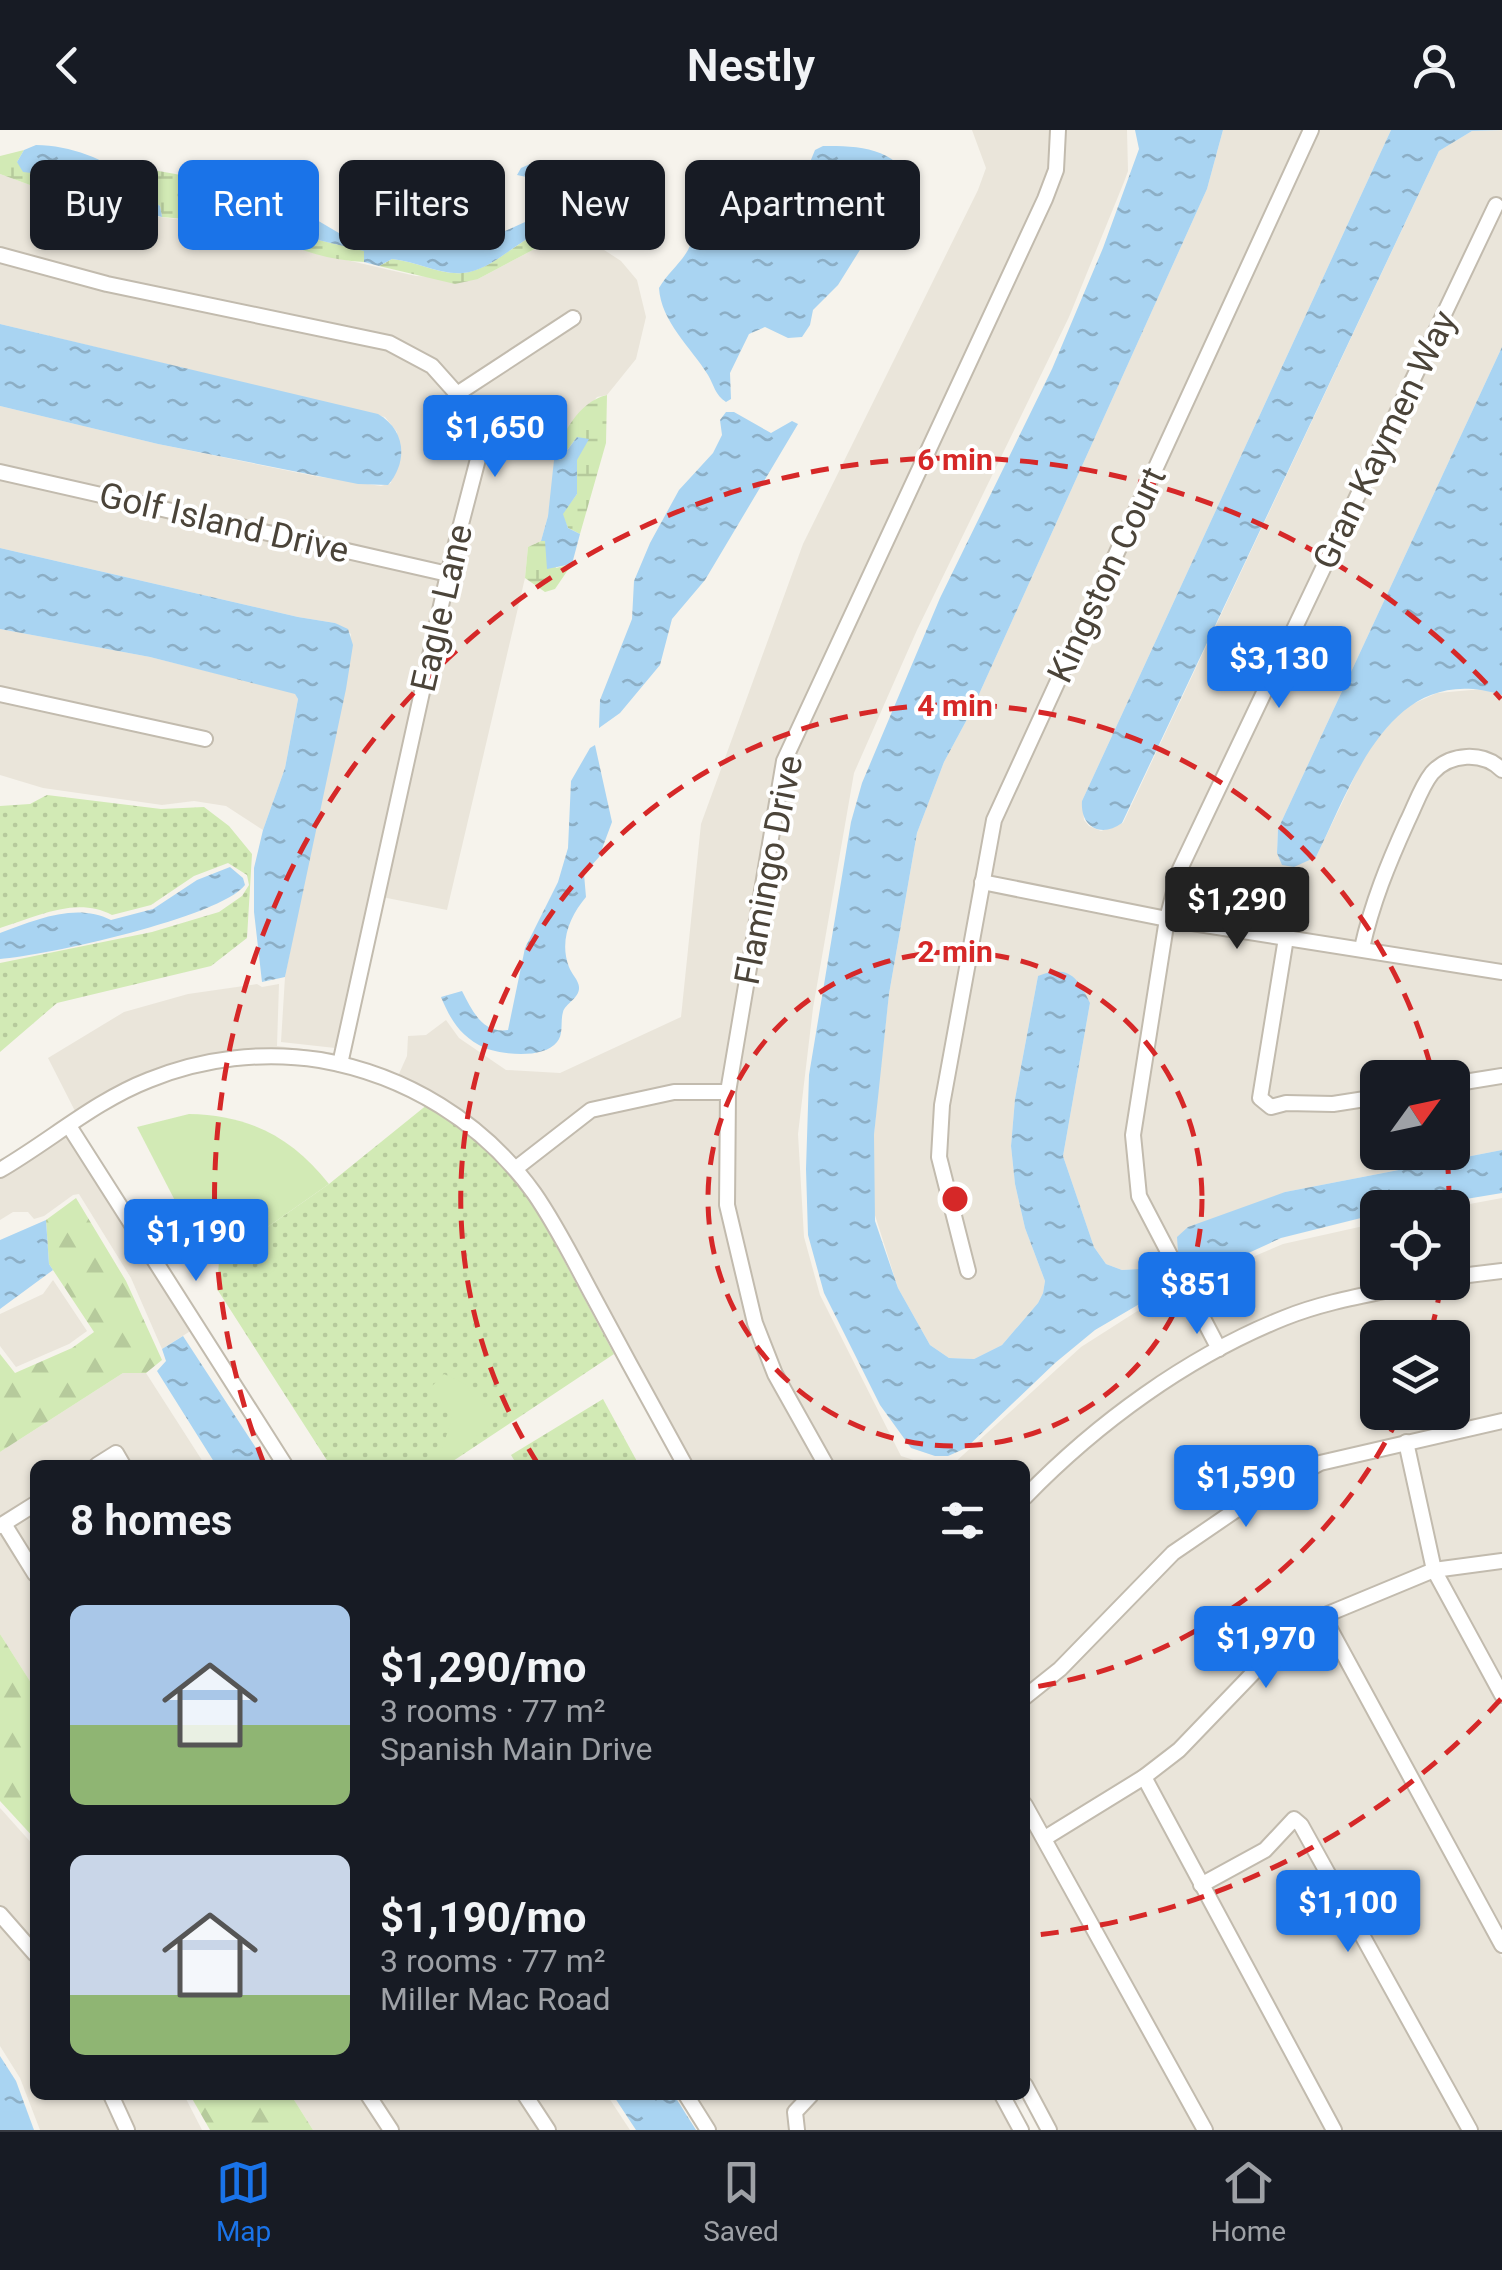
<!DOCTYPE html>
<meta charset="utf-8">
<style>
body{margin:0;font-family:Roboto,sans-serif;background:#242831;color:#f1f3f6;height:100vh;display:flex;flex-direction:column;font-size:38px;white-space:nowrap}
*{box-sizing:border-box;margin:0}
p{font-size:32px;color:#9ea1a6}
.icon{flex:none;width:55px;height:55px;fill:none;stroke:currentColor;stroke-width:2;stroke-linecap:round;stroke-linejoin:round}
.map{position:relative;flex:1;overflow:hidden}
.drawer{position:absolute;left:30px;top:1330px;width:1000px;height:640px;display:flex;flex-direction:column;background:#171b24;border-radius:15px;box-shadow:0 2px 8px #0004}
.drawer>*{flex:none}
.guide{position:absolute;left:30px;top:30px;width:1000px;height:90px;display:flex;gap:20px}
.needle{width:65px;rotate:57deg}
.buttons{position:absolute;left:1360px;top:930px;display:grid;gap:20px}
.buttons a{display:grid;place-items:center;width:110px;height:110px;border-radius:15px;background:#171b24;box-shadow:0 2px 8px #0004;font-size:50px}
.price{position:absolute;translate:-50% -85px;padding:0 22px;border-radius:10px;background:#1a73e8;color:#fff;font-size:32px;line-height:65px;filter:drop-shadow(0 2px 5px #0008)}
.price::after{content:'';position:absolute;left:50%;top:60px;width:30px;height:22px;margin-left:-15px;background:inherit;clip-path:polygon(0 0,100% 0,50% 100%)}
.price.current{background:#222;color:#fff}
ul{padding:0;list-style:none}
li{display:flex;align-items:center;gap:30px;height:250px;padding:0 40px}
li span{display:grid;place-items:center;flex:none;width:280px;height:200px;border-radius:15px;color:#555}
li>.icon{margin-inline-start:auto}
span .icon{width:120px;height:120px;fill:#fffc;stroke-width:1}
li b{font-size:42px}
h2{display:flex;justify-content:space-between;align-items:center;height:120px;padding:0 40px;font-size:42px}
.pill{padding:0 35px;border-radius:15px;background:#171b24;box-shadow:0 2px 8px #0004;font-size:35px;line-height:90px}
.pill.current{background:#1a73e8;color:#fff}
header{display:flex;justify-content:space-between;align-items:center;height:130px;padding:0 40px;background:#171b24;font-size:45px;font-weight:600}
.menu{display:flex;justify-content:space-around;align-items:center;height:140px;border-top:2px solid #363941;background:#171b24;font-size:28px;color:#9ea1a6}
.menu a{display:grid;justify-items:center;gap:5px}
.menu .current{color:#1a73e8}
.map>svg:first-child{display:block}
.residential{fill:#eae5da;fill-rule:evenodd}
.grass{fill:url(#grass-dots)}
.forest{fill:url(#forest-firs)}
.wetland{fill:url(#wetland-marsh)}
.garden{fill:#d2eab5}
.water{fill:url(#water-ripples)}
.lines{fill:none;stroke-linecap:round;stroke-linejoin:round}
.minor-casing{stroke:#c2bbae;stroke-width:18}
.minor{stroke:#fff;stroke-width:14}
.ring{fill:none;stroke:#d62828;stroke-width:5;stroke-dasharray:18 12}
.labels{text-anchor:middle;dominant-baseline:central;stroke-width:8;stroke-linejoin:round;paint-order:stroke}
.street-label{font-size:35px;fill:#4b4439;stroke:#fff}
.centre{fill:#d62828;stroke:#fff;stroke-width:5}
.ring-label{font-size:30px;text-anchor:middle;font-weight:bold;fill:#d62828;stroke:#fff;stroke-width:8;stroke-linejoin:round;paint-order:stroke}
</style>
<header><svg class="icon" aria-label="back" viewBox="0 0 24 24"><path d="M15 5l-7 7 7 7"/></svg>Nestly<svg class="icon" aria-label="person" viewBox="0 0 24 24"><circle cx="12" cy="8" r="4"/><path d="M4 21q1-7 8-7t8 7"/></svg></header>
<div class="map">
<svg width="1502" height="2000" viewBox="0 0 1502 2000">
<defs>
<pattern id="grass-dots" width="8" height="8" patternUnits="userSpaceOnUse" patternTransform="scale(2.5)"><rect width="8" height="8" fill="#d2eab5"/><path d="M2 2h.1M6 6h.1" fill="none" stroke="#b6ca9c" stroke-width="1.8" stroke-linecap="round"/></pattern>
<pattern id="forest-firs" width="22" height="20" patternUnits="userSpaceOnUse" patternTransform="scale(2.5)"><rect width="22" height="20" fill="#d2eab5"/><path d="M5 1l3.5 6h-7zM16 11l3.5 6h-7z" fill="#b6ca9c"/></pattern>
<pattern id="wetland-marsh" width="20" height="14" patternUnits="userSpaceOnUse" patternTransform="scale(2.5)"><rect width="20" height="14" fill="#d2eab5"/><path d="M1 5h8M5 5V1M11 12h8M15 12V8" fill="none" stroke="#b6ca9c"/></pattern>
<pattern id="water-ripples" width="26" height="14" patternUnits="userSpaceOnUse" patternTransform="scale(2.5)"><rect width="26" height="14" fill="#a9d4f2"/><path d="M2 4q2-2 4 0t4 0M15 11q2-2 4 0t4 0" fill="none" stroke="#8caec5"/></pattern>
</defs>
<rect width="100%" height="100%" fill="#f6f3ec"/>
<g class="residential">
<path d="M 972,0 L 1053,0 L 1050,39 L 779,629 L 723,957 L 588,976 L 516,1032 L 446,971 L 398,946 L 407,926 L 408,906 L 426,905 L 446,890 L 459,908 L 506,940 L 560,943 L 681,887 L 701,694 L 803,414 L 978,60 L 986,38 Z"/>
<path d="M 1064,0 L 1127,0 L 1128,41 L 1124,52 L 1069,187 L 917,500 L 854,643 L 838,735 L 813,878 L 798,1004 L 804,1107 L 820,1165 L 901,1326 L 929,1335 L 833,1335 L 781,1241 L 761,1190 L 733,1074 L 734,962 L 790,632 L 1050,71 Z"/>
<path d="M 1223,0 L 1391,0 L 1082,671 L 1084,690 L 1089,696 L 1101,701 L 1123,693 L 1439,21 L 1472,1 L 1502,0 L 1502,217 L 1278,699 L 1277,723 L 1316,727 L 1368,619 L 1404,578 L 1437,563 L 1483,559 L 1502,565 L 1502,1020 L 1285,1062 L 1179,1122 L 1139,1139 L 1122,1140 L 1106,1134 L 1094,1117 L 1063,1026 L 1090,873 L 1038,846 L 1015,969 L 1011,1016 L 1015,1054 L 1025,1098 L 1045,1151 L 1043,1163 L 1038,1173 L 1002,1215 L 974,1229 L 949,1228 L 930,1215 L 898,1158 L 874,1082 L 874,1005 L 879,951 L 889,864 L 917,703 L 944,632 L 971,582 L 1207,59 ZM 1378,948 L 1452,948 L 1452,1022 L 1378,1022 Z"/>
<path d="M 0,44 L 30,55 L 152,86 L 232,96 L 250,93 L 294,118 L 416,146 L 478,149 L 561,105 L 592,112 L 621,131 L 637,150 L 646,187 L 636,229 L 607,265 L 597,267 L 559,314 L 548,386 L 541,411 L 528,417 L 525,448 L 447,780 L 372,765 L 335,918 L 281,912 L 285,847 L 351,504 L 335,493 L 298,487 L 0,418 L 0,276 L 158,314 L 314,346 L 381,356 L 391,353 L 397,302 L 385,287 L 0,194 Z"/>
<path d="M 0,499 L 150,527 L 295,563 L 298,569 L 285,638 L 263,700 L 226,676 L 194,671 L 162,675 L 43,658 L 0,645 Z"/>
<path d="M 257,854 L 262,857 L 279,854 L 277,916 L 336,923 L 335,927 L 222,924 L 76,983 L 48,928 L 124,882 L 188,864 Z"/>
<path d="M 674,968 L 722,968 L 721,1077 L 749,1194 L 819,1335 L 692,1335 L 523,1040 L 593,985 Z"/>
<path d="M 67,1003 L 192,1200 L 162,1219 L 131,1148 L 79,1064 L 73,1065 L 44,1086 L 34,1089 L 28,1082 L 13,1082 L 0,1090 L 0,1046 Z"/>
<path d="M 1502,1068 L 1502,1136 L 1453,1141 L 1452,1078 L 1448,1078 Z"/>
<path d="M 1377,1093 L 1378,1152 L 1400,1153 L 1222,1211 L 1191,1153 L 1283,1114 Z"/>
<path d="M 1502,1147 L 1502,1286 L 1410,1305 L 1246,1367 L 1025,1560 L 1025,1374 L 1057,1342 L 1129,1282 L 1221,1223 L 1287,1192 L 1464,1150 ZM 1378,1208 L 1452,1208 L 1452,1282 L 1378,1282 Z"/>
<path d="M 53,1150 L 87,1201 L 69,1214 L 16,1237 L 0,1216 L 0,1184 L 43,1164 Z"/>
<path d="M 1180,1158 L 1211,1217 L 1025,1360 L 1025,1335 L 952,1335 L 1081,1217 L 1150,1173 Z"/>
<path d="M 123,1243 L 146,1243 L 205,1335 L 35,1335 L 35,1559 L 0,1504 L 0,1322 Z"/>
<path d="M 1502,1297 L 1502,1426 L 1439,1434 L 1413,1316 Z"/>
<path d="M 1402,1319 L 1427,1437 L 1326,1479 L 1175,1617 L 1141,1642 L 1047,1701 L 1025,1663 L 1025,1573 L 1177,1427 L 1252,1376 L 1322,1338 Z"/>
<path d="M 1502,1437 L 1502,1552 L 1443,1445 Z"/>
<path d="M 1431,1447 L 1502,1577 L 1502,1803 L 1331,1489 Z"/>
<path d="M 1321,1495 L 1502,1828 L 1502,2000 L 1477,2000 L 1306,1691 L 1204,1747 L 1151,1648 L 1259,1544 Z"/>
<path d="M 1141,1654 L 1195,1758 L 1327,2000 L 1212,2000 L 1052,1710 Z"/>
<path d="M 0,1678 L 35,1717 L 35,1814 L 0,1776 Z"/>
<path d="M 1025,1687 L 1198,2000 L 1056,2000 L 1025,1943 Z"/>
<path d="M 1294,1697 L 1463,2000 L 1341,2000 L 1208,1757 Z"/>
<path d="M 0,1793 L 35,1834 L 35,1965 L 105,1965 L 120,2000 L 40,2000 L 20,1948 L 0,1916 Z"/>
<path d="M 118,1965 L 184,1965 L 202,2000 L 134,2000 Z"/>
<path d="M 291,1965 L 607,1965 L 630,2000 L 313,2000 Z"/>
<path d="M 693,1965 L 801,1965 L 790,1980 L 791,2000 L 715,2000 Z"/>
<path d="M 820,1965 L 995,1965 L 1015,2000 L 804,2000 L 801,1983 L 808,1973 Z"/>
</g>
<g class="grass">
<path d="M 47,665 L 161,679 L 204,677 L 229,696 L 252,724 L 247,808 L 211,836 L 57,873 L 0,922 L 0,833 L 152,802 L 219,782 L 242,766 L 249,755 L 247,745 L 228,733 L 194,746 L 151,775 L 112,785 C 76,766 36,787 0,798 L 0,676 L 30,674 Z"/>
<path d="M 433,970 L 515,1039 L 614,1224 L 447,1335 L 330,1335 L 217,1159 L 219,1131 L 329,1054 Z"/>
<path d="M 603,1269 L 639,1335 L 517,1335 L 511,1325 Z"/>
</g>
<g class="forest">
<path d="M 76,1068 L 126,1151 L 162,1230 L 146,1243 L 123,1243 L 0,1322 L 0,1224 L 15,1243 L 72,1218 L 94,1202 L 49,1134 L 46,1090 Z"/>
<path d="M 0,1504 L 35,1559 L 35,1709 L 0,1671 Z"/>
<path d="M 190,1965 L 291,1965 L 313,2000 L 210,2000 Z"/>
</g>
<g class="wetland">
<path d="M 24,20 L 17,32 L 65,47 L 71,63 L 30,55 L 0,44 L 0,26 Z"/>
<path d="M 153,40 L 209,50 L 205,66 L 186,72 L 184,89 L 162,87 L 160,76 L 147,68 L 141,50 Z"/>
<path d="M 555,98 L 561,105 L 478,149 L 455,154 L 379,136 L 392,129 C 415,131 440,145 462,143 C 496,140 520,104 555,98 Z"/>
<path d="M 277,104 L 293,104 L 365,121 L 364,132 C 330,130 301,122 272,106 Z"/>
<path d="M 607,265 L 606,313 L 580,404 L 568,398 L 562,384 L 577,364 L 577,307 L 559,331 L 554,330 C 562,304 578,272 607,265 Z"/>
<path d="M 541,411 L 545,411 L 556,438 L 572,434 L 555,459 L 545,462 L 525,448 L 528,417 Z"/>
</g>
<g class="garden">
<path d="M 189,984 C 249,985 292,1007 329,1054 L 219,1131 L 202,1123 L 137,997 Z"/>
<path d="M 444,1244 L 467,1255 L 473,1267 L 501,1287 L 472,1309 L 446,1334 L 439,1328 L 452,1288 L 430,1258 Z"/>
</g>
<g class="water">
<path d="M 1135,0 L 1223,0 L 1207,59 L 971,582 L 944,632 L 917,703 L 889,864 L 874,1005 L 875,1091 L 898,1158 L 930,1215 L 949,1228 L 974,1229 L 1002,1215 L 1038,1173 L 1043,1163 L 1045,1151 L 1025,1098 L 1015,1054 L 1011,1016 L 1015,969 L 1038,846 C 1068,834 1078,847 1090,873 L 1063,1026 L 1094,1117 L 1106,1134 L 1122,1140 L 1139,1139 L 1178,1122 L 1177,1107 L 1188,1097 L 1285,1062 L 1502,1020 L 1502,1063 L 1418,1077 L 1378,1078 L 1377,1084 L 1281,1108 L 1148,1169 L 1095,1200 L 1055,1233 L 966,1318 L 948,1326 L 935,1326 L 911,1318 L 880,1275 L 824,1163 L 808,1105 L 806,1039 L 809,945 L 851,692 L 862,653 L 940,468 L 1052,239 L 1103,118 L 1139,19 Z"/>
<path d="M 1391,0 L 1502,0 L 1472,1 L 1439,21 L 1122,693 C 1102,708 1080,698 1082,671 Z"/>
<path d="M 36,15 C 71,15 104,30 134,48 L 145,39 L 153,40 L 141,51 L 147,67 L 160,76 L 162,87 L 71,63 L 65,47 L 23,42 L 17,32 L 24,20 Z"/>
<path d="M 823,16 C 859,16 896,17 911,54 L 905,69 L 873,99 L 838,155 L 813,180 L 810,195 L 802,207 L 788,208 L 765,197 L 749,204 L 730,243 L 731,269 L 726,272 C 715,265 714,255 708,245 C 691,217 661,192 659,158 C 667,144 680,134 688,120 C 693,111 693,99 699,90 C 719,61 771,41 806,42 L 815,20 Z"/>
<path d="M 530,34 L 577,42 L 574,53 L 555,67 L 531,48 L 517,45 L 521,38 Z"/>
<path d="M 209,50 L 259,56 L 344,106 L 398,98 L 457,104 L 505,101 L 525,92 L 545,91 L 555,98 C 520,104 496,140 463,143 C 440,145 415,131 392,129 L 379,136 L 364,132 L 364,121 L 293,104 L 272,106 L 250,93 L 232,96 L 184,89 L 186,72 L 205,66 Z"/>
<path d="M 0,194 L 378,284 C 406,300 408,332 388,355 L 358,354 L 158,314 L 0,276 Z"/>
<path d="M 1502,217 L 1502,565 C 1391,530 1354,650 1316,727 L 1294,737 L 1282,735 L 1277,723 L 1278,699 Z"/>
<path d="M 726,282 L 734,282 L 771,303 L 792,291 L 798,294 L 705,450 L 672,489 L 660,535 L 620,583 L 599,598 L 600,570 L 632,489 L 634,451 L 650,413 L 679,360 L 713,323 L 722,305 L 720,290 Z"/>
<path d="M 577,307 L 589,309 L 577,330 L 577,364 L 563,384 L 568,398 L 580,404 L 572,434 L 547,439 L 545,411 L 541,411 L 548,386 L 554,330 L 560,330 Z"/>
<path d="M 0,418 L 298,487 L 335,493 L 348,499 L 353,515 L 346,559 L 285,847 L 262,852 L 254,782 L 254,738 L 263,700 L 285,638 L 298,569 L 295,564 L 150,527 L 0,499 Z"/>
<path d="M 595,615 L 612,692 L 599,727 L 584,744 L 586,767 C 570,786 559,811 569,837 C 571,843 579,851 579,857 C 580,868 566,873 563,882 C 560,892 564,904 557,912 C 544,929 503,925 485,918 C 461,907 451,891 441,867 L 462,861 C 472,880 482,904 508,900 L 525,818 L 558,752 L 568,718 L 571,651 L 590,618 Z"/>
<path d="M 230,737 L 243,748 L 245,755 C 221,787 44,826 0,829 L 0,803 C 35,790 76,772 111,790 L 153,779 L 197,750 Z"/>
<path d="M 46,1090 L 49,1134 L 53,1140 L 0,1179 L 0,1110 Z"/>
<path d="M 183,1206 L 267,1335 L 216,1335 L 157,1241 L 166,1231 L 162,1219 Z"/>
<path d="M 0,1926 L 16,1951 L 34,2000 L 0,2000 Z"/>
<path d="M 613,1965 L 674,1965 L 696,2000 L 636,2000 Z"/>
</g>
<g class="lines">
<g class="minor-casing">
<g id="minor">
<path d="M 0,125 L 107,154 L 389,213 L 432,236 L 457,264 L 473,299 L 478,329 L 448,444 L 340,934"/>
<path d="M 457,264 L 573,188"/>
<path d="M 0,342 L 448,444"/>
<path d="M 0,564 L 205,609"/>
<path d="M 982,752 L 1167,789 L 1502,842"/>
<path d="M 1286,808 L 1260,968 L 1271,977 L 1286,973 L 1333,974 L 1378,967"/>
<path d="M 1362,818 C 1372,773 1388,734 1407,692 C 1415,676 1421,657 1432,643 C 1450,623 1483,621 1502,640"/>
<path d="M 1452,954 L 1502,946"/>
<path d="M 69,996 L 285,1335"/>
<path d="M 515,1039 L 591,980 L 674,962 L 728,962"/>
<path d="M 0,1040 C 50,1011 95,971 149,950 C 203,928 263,921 320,930 C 406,945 483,992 534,1063 C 557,1096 575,1133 594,1168 C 624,1224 654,1279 685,1335"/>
<path d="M 968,1141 L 939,1027 L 942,975 L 994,690 L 1311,0"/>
<path d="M 1452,1147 L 1502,1141"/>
<path d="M 1219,1219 L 1139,1066 L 1133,1005 L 1167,789 L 1180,739 L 1496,75"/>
<path d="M 1406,1312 L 1434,1440 L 1502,1565"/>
<path d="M 97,1335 L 116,1323 L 123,1335"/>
<path d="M 826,1335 L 775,1244 L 755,1193 L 727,1075 L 728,962 L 784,631 L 1045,69 L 1056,40 L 1058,0"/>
<path d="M 1025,1367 C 1097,1293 1187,1227 1284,1188 C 1328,1170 1379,1163 1426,1152"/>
<path d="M 4,1394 L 35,1444"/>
<path d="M 0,1396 L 35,1374"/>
<path d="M 1323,1486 L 1502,1815"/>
<path d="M 1025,1567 L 1060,1539 L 1173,1423 L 1249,1371 L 1320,1333 L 1502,1291"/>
<path d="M 1144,1647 L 1334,2000"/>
<path d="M 1025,1675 L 1205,2000"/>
<path d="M 1045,1708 L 1144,1647 L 1179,1620 L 1255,1541 L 1323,1486 L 1434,1440 L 1502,1431"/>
<path d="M 1201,1755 L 1265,1720 L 1294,1689 L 1301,1695 L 1470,2000"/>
<path d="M 0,1784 L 35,1824"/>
<path d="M 1025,1955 L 1049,2000"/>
<path d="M 111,1965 L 127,2000"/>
<path d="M 368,1965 L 391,2000"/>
<path d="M 525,1965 L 548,2000"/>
<path d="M 686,1965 L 708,2000"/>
<path d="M 1002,1965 L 1021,2000"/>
<path d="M 797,2000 L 795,1982 L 811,1965"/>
</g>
</g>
<use href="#minor" class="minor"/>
</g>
<g class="ring">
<circle cx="955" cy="1069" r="247"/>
<path d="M1441 1155A494 494 0 0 1 1430 1205M1399 1286A494 494 0 0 1 1028 1558M538 1334A494 494 0 1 1 1433 945M1447 1026A494 494 0 0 1 1449 1073"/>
<path d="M1501 1569A740 740 0 0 1 1026 1806M264 1334A740 740 0 0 1 1501 569"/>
</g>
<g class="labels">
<g class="street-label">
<text transform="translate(1385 310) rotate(-64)">Gran Kaymen Way</text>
<text transform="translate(224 393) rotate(13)">Golf Island Drive</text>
<text transform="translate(1107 445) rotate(-65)">Kingston Court</text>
<text transform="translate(442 478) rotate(-77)">Eagle Lane</text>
<text transform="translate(769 740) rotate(-79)">Flamingo Drive</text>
</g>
</g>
<circle cx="955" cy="1069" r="15" class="centre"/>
<g class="ring-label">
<text x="955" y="340">6 min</text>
<text x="955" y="586">4 min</text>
<text x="955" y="832">2 min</text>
</g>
</svg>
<div class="buttons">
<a><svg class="needle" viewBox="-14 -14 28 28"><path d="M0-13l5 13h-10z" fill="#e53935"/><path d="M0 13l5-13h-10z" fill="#9ea1a6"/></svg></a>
<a><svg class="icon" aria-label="locate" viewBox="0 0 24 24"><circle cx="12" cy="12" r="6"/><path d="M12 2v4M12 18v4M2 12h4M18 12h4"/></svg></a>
<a><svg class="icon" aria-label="layers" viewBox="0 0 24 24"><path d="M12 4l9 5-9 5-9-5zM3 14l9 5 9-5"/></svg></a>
</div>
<b class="price" style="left:495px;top:350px">$1,650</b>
<b class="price" style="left:1279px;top:581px">$3,130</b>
<b class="price current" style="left:1237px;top:822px">$1,290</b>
<b class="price" style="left:196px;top:1154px">$1,190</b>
<b class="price" style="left:1197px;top:1207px">$851</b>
<b class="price" style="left:1246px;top:1400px">$1,590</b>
<b class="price" style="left:1266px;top:1561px">$1,970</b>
<b class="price" style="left:1348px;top:1825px">$1,100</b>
<div class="guide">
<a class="pill">Buy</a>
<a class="pill current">Rent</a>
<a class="pill">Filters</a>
<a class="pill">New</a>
<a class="pill">Apartment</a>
</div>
<section class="drawer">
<h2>8 homes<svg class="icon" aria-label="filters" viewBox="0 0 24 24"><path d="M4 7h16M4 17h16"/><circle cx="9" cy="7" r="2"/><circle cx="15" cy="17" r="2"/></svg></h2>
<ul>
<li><span style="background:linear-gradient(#a9c7e8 60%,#8fb573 0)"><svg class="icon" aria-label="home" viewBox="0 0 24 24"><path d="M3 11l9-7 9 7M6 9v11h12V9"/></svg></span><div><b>$1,290/mo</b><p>3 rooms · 77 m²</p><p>Spanish Main Drive</p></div></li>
<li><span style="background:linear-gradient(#c9d6e8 70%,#8fb573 0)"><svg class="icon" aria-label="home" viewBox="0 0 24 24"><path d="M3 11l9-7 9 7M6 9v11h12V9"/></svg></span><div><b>$1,190/mo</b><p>3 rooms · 77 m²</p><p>Miller Mac Road</p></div></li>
</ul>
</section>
</div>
<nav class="menu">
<a class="current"><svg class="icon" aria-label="map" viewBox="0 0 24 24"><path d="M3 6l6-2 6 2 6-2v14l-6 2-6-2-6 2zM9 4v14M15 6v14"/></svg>Map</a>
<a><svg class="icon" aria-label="saved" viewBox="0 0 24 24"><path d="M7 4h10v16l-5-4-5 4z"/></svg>Saved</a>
<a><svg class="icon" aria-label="home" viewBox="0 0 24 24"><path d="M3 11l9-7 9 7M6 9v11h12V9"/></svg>Home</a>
</nav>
